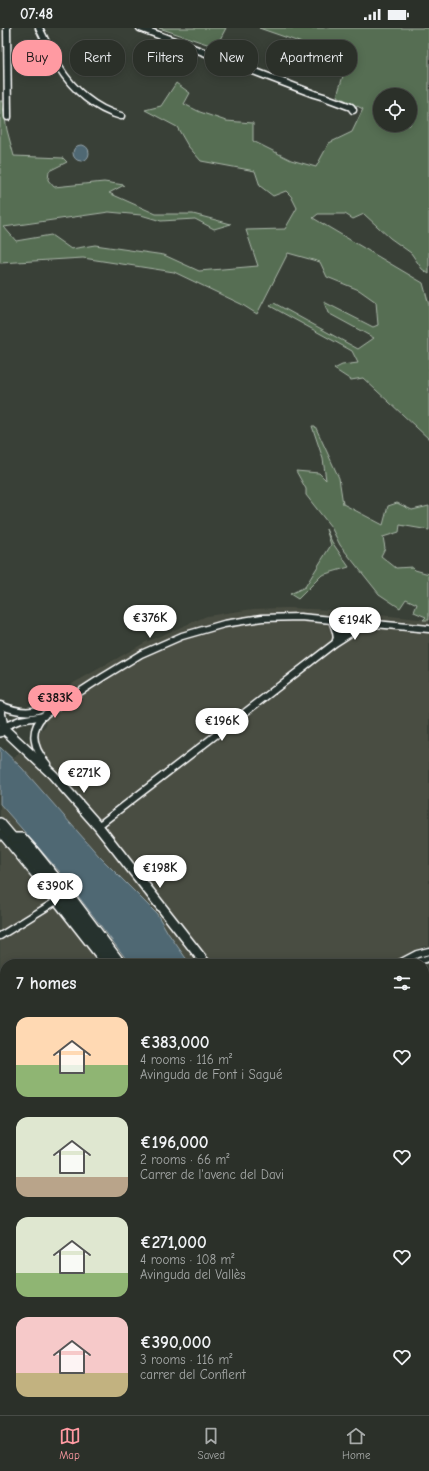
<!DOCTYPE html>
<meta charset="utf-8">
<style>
body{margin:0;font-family:"Comic Neue",sans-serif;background:#333831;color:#f1f3f6;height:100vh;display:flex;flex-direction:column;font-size:15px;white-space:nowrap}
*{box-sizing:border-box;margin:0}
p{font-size:13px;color:#a6a9a8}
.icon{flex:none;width:22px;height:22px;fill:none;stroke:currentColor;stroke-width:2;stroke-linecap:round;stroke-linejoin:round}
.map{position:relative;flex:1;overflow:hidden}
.drawer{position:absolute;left:0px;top:931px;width:429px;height:456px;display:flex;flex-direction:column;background:#2b3029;border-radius:16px 16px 0 0;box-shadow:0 2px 10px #0003,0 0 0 1px #474b46}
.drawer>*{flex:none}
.guide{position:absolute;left:12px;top:12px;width:405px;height:36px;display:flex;gap:8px}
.tools{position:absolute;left:373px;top:60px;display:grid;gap:8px}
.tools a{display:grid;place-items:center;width:44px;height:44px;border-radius:50%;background:#2b3029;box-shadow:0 2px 10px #0003,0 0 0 1px #474b46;font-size:20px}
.price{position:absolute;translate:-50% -34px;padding:0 9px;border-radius:14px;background:#fff;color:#222;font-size:13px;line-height:26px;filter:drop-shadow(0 1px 2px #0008)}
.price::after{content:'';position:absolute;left:50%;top:24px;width:12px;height:9px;margin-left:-6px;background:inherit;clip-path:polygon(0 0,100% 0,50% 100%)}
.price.on{background:#ff9aa2;color:#111}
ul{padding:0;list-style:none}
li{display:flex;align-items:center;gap:12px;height:100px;padding:0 16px}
li span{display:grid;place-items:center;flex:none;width:112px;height:80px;border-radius:12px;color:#555}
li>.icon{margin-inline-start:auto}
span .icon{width:48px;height:48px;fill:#fffc;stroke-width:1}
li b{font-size:17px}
h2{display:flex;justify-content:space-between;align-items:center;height:48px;padding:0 16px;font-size:17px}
.pill{padding:0 14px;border-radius:16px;background:#2b3029;box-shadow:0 2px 10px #0003,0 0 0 1px #474b46;font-size:14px;line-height:36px}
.pill.on{background:#ff9aa2;color:#111}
.status{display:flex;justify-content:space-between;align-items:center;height:28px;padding:0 20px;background:#2b3029;direction:ltr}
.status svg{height:11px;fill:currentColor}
.dock{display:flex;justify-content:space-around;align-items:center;height:56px;border-top:1px solid #474b46;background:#2b3029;font-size:11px;color:#a6a9a8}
.dock a{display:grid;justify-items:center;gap:2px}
.dock .on{color:#ff9aa2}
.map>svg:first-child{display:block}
.built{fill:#4a4d42}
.green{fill:#566e53;stroke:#aab6a9;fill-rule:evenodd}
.water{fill:#4f6773;stroke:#95a4ab}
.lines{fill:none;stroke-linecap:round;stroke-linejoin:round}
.street-casing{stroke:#fff;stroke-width:9}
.secondary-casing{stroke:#fff;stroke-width:12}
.street{stroke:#26332d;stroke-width:6}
.secondary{stroke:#26332d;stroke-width:9}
</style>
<div class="status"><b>07:48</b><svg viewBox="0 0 49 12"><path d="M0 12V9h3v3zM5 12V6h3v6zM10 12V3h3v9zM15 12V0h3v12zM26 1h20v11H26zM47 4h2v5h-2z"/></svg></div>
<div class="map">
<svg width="429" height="1387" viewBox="0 0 429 1387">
<rect width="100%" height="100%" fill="#394037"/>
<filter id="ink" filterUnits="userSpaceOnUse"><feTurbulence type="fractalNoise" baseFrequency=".025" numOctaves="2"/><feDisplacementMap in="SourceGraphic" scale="8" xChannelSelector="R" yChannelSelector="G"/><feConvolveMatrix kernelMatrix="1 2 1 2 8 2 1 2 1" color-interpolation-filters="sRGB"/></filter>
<g filter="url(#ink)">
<g class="built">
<path d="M 287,580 L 330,582 L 429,592 L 429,918 L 424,918 L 411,924 L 392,936 L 190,936 L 168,905 L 157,886 L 99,828 L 13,731 L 47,696 L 33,678 L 146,614 L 207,588 L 253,581 Z"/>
<path d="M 0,776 L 59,844 L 130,936 L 5,936 L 5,1175 L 0,1178 Z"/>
</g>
<g class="green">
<path d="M 159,0 L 226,0 L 216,19 Z"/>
<path d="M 259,0 L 429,0 L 429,246 L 422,241 L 411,225 L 390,210 L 364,186 L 353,191 L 345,186 L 318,186 L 313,190 L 423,255 L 429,277 L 429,411 L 363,350 L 351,352 L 334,341 L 342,337 L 358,335 L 352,323 L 270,278 L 274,275 L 358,321 L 374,310 L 328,285 L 324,274 L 373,299 L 378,297 L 376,274 L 359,262 L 327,249 L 320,234 L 288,225 L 257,286 L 241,276 L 174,244 L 83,230 L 0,235 L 0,73 L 2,73 L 7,102 L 14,128 L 63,130 L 67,134 L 49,143 L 48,152 L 54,159 L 104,154 L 124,157 L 109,165 L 156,186 L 193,186 L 231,196 L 214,201 L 195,191 L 161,193 L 141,187 L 109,184 L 4,199 L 16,213 L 51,207 L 71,221 L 95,217 L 164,227 L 199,243 L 258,238 L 246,202 L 285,201 L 297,180 L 291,168 L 286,163 L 273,168 L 260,158 L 255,143 L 201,133 L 188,118 L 177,99 L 145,82 L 161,78 L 176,55 L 190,65 L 184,76 L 200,84 L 226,93 L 253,95 L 253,113 L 291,132 L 316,139 L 329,115 L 352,104 L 363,81 L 337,68 L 348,31 ZM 380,67 L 410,67 L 410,97 L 380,97 Z"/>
<path d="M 312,398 L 315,398 L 339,450 L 343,476 L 383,497 L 388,478 L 397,475 L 412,482 L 429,478 L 429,502 L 400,497 L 399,504 L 383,509 L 385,520 L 381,528 L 396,540 L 412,539 L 415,542 L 429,546 L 429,592 L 423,592 L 426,589 L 414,584 L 417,576 L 406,571 L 400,580 L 379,566 L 340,517 L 331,499 L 306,467 L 306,461 L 296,443 L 319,445 L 326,452 L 323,431 Z"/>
<path d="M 326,501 L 332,514 L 349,539 L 322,547 L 298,571 L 290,566 L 305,559 L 331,517 Z"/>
</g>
<g class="water">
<circle cx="81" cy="125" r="8"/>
<path d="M 0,719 L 22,740 L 99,828 L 157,886 L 168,905 L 190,936 L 130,936 L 59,843 L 0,776 Z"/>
<path d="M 424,1206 L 429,1210 L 429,1256 L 424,1252 Z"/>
</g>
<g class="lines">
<g class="street-casing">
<g id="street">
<path d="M 7,0 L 8,89"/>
<path d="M 39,0 C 46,13 51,27 59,39 C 73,62 95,81 121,88"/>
<path d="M 140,0 L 314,66 L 324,69 L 351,79 L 353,82"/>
<path d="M 332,592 L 336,604 L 337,611"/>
<path d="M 336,612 L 351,593"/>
<path d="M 0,677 C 30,690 41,682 68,668"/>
<path d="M 3,699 L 20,692 L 44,688"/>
<path d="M 47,736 C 34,721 28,703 44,687 L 103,649 L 141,626 L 182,608 L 224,596 L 262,590 L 300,589 L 429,601"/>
<path d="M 98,798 L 335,615 L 349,606 L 362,594"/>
<path d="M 0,805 L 48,863 L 105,936"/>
<path d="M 0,908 L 58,872"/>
<path d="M 398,936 L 417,926 L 429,923"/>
<path d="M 410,936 L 429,930"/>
<path d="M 0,998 L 5,995"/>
<path d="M 0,1089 L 5,1086"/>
<path d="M 424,1102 L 429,1029"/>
<path d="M 0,1128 L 5,1137"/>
<path d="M 0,1252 L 5,1258"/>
<path d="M 424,1310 L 429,1317"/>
<path d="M 0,1313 L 5,1309"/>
<path d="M 424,1371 L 429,1367"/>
<path d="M 99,1382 L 103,1387"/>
<path d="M 186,1382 L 190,1387"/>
<path d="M 382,1382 L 386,1387"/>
<path d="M 43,1387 L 50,1382"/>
<path d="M 169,1387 L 176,1382"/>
<path d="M 350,1387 L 357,1382"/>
<path d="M 402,1387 L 409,1382"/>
</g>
</g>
<g class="secondary-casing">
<g id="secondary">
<path d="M 0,684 L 3,698 L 0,704"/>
<path d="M 3,700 L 53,747 L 98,798 L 206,936"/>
<path d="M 0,795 L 38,840 L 112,936"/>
<path d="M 13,810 L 22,810 L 33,822 L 67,864 L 121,936"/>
<path d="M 0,1181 L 5,1178"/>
<path d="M 424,1183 L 429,1187"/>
<path d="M 424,1191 L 429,1195"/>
<path d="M 0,1207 L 5,1204"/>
<path d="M 424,1265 L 429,1269"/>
<path d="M 424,1277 L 429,1280"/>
<path d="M 274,1387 L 281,1382"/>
<path d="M 296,1387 L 303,1382"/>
</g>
</g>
<use href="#street" class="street"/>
<use href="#secondary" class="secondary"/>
</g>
</g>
</svg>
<div class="tools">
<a><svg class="icon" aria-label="locate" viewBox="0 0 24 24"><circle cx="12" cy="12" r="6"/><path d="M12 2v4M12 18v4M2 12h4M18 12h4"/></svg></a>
</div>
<b class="price" style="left:150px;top:611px">€376K</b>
<b class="price" style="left:355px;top:613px">€194K</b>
<b class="price on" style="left:55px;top:691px">€383K</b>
<b class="price" style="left:222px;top:714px">€196K</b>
<b class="price" style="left:84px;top:766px">€271K</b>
<b class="price" style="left:160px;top:861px">€198K</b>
<b class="price" style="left:55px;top:879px">€390K</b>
<div class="guide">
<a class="pill on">Buy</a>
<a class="pill">Rent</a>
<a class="pill">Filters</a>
<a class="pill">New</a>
<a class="pill">Apartment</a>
</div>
<section class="drawer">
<h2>7 homes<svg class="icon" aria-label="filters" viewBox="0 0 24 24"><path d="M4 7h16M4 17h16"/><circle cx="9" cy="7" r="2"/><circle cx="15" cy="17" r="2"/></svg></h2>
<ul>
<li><span style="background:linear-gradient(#ffd9b3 60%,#8fb573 0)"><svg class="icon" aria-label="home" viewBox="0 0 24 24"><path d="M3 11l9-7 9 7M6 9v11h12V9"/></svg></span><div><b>€383,000</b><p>4 rooms · 116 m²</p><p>Avinguda de Font i Sagué</p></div><svg class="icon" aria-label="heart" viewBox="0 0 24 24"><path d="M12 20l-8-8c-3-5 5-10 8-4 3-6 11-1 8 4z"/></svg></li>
<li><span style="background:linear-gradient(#dfe7d0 75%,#b9a48a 0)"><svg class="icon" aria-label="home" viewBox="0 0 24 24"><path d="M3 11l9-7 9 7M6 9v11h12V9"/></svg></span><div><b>€196,000</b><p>2 rooms · 66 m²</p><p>Carrer de l'avenc del Davi</p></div><svg class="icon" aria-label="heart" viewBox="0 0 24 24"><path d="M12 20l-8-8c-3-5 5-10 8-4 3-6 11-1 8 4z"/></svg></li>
<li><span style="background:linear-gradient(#dfe7d0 70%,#8fb573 0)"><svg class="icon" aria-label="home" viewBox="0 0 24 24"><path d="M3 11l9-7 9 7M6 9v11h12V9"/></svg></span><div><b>€271,000</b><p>4 rooms · 108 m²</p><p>Avinguda del Vallès</p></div><svg class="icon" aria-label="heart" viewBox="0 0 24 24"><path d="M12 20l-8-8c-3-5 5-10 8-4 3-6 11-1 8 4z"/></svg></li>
<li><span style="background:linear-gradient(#f6c9c9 70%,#c2b280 0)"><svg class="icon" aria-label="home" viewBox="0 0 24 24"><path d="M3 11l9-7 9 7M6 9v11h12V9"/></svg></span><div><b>€390,000</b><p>3 rooms · 116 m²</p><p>carrer del Conflent</p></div><svg class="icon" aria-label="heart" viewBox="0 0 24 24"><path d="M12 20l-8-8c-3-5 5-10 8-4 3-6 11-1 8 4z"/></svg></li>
</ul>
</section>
</div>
<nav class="dock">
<a class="on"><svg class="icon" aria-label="map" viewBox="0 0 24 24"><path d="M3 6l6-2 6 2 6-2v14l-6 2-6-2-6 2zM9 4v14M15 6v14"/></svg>Map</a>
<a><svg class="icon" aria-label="saved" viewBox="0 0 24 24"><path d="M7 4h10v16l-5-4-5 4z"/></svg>Saved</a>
<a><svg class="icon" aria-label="home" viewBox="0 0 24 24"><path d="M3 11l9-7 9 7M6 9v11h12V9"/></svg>Home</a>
</nav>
